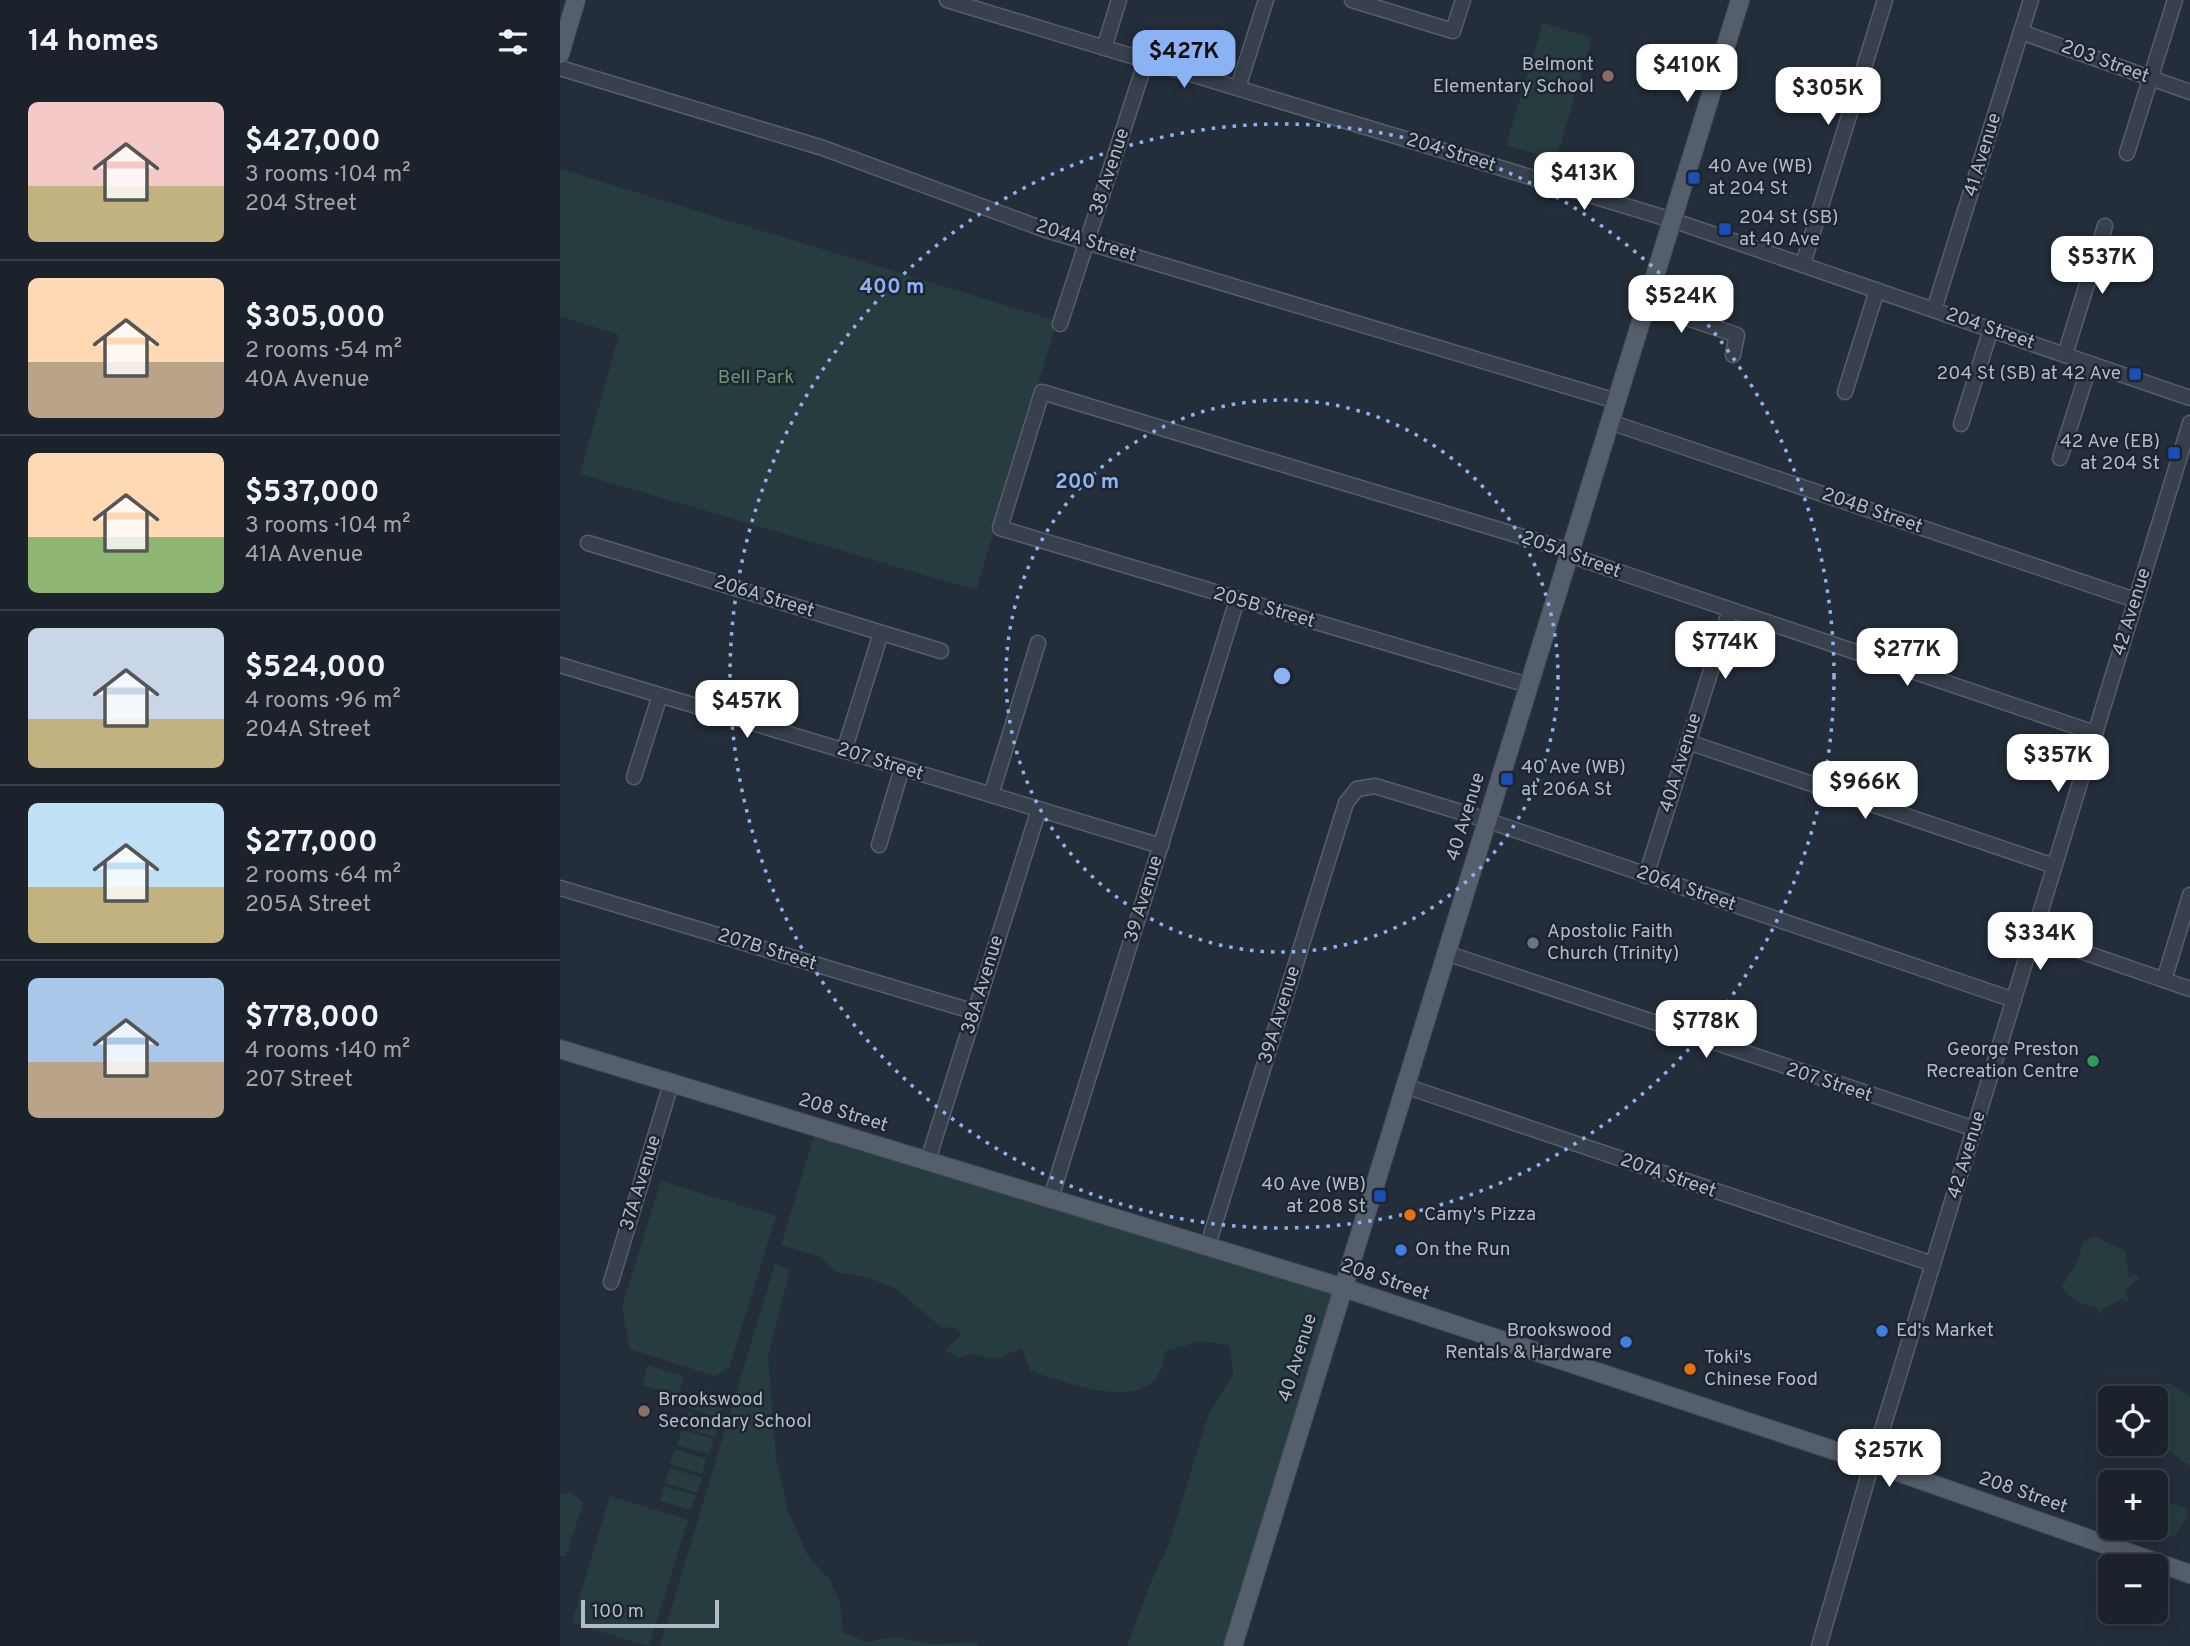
<!DOCTYPE html>
<meta charset="utf-8">
<style>
body{margin:0;font-family:Overpass,sans-serif;background:#282f38;color:#f1f3f6;height:100vh;display:flex;flex-direction:column;font-size:26px;white-space:nowrap}
*{box-sizing:border-box;margin:0}
p{font-size:23px;color:#a0a4a9}
.icon{flex:none;width:38px;height:38px;fill:none;stroke:currentColor;stroke-width:2;stroke-linecap:round;stroke-linejoin:round}
.map{position:relative;flex:1;overflow:hidden}
.side{display:flex;flex-direction:column;background:#1b222c;width:560px}
.side>*{flex:none}
.buttons{position:absolute;left:1538px;top:1386px;display:grid;gap:14px}
.buttons a{display:grid;place-items:center;width:70px;height:70px;border-radius:10px;background:#1b222c;box-shadow:0 4px 18px #0003,0 0 0 2px #393f48;font-size:35px}
.scale{position:absolute;left:21px;bottom:18px;width:138px;box-sizing:border-box;padding-left:7px;border:4px solid #b3bbc7;border-top:0;font-size:19px;line-height:24px;white-space:nowrap;color:#b3bbc7;-webkit-text-stroke:5px #1d2531;paint-order:stroke}
.price{position:absolute;translate:-50% -60px;padding:0 16px;border-radius:14px;background:#fff;color:#222;font-size:23px;line-height:46px;filter:drop-shadow(0 2px 4px #0008)}
.price::after{content:'';position:absolute;left:50%;top:42px;width:21px;height:16px;margin-left:-10px;background:inherit;clip-path:polygon(0 0,100% 0,50% 100%)}
.price.selected{background:#8bb3f4;color:#111}
ul{padding:0;list-style:none}
li{display:flex;align-items:center;gap:21px;height:175px;padding:0 28px}
li+li{border-top:2px solid #393f48}
li span{display:grid;place-items:center;flex:none;width:196px;height:140px;border-radius:10px;color:#555}
li>.icon{margin-inline-start:auto}
span .icon{width:84px;height:84px;fill:#fffc;stroke-width:1}
li b{font-size:30px}
h2{display:flex;justify-content:space-between;align-items:center;height:84px;padding:0 28px;font-size:30px}
main{display:flex;flex:1;min-height:0}
.map>svg:first-child{display:block}
.green{fill:#273c3e}
.lines{fill:none;stroke-linecap:round;stroke-linejoin:round}
.minor-casing{stroke:#565e6a;stroke-width:17}
.major-casing{stroke:#414955;stroke-width:20}
.minor{stroke:#37404c;stroke-width:14}
.major{stroke:#555f6c;stroke-width:18}
.ring{fill:none;stroke:#8bb3f4;stroke-width:3.5;stroke-dasharray:3.5 7}
.education-dot{fill:#8d6e63;stroke:#1d2531;stroke-width:2.5}
.transit-dot{fill:#1a4fb4;stroke:#1d2531;stroke-width:2.5}
.worship-dot{fill:#6b7280;stroke:#1d2531;stroke-width:2.5}
.leisure-dot{fill:#2e9e5b;stroke:#1d2531;stroke-width:2.5}
.food-dot{fill:#e8710a;stroke:#1d2531;stroke-width:2.5}
.shop-dot{fill:#3f7fe0;stroke:#1d2531;stroke-width:2.5}
.labels{text-anchor:middle;dominant-baseline:central;stroke-width:5;stroke-linejoin:round;paint-order:stroke}
.street-label{font-size:19px;fill:#b3bbc7;stroke:#1d2531}
.poi-label{font-size:19px;fill:#b3bbc7;stroke:#1d2531;text-anchor:start}
.park-label{font-size:19px;fill:#6b9775;stroke:#1d2531}
.centre{fill:#8bb3f4;stroke:#1d2531;stroke-width:3.5}
.ring-label{font-size:21px;text-anchor:middle;font-weight:bold;fill:#8bb3f4;stroke:#1d2531;stroke-width:5;stroke-linejoin:round;paint-order:stroke}
</style>
<main>
<section class="side">
<h2>14 homes<svg class="icon" aria-label="filters" viewBox="0 0 24 24"><path d="M4 7h16M4 17h16"/><circle cx="9" cy="7" r="2"/><circle cx="15" cy="17" r="2"/></svg></h2>
<ul>
<li><span style="background:linear-gradient(#f6c9c9 60%,#c2b280 0)"><svg class="icon" aria-label="home" viewBox="0 0 24 24"><path d="M3 11l9-7 9 7M6 9v11h12V9"/></svg></span><div><b>$427,000</b><p>3 rooms · 104 m²</p><p>204 Street</p></div></li>
<li><span style="background:linear-gradient(#ffd9b3 60%,#b9a48a 0)"><svg class="icon" aria-label="home" viewBox="0 0 24 24"><path d="M3 11l9-7 9 7M6 9v11h12V9"/></svg></span><div><b>$305,000</b><p>2 rooms · 54 m²</p><p>40A Avenue</p></div></li>
<li><span style="background:linear-gradient(#ffd9b3 60%,#8fb573 0)"><svg class="icon" aria-label="home" viewBox="0 0 24 24"><path d="M3 11l9-7 9 7M6 9v11h12V9"/></svg></span><div><b>$537,000</b><p>3 rooms · 104 m²</p><p>41A Avenue</p></div></li>
<li><span style="background:linear-gradient(#c9d6e8 65%,#c2b280 0)"><svg class="icon" aria-label="home" viewBox="0 0 24 24"><path d="M3 11l9-7 9 7M6 9v11h12V9"/></svg></span><div><b>$524,000</b><p>4 rooms · 96 m²</p><p>204A Street</p></div></li>
<li><span style="background:linear-gradient(#bfe0f5 60%,#c2b280 0)"><svg class="icon" aria-label="home" viewBox="0 0 24 24"><path d="M3 11l9-7 9 7M6 9v11h12V9"/></svg></span><div><b>$277,000</b><p>2 rooms · 64 m²</p><p>205A Street</p></div></li>
<li><span style="background:linear-gradient(#a9c7e8 60%,#b9a48a 0)"><svg class="icon" aria-label="home" viewBox="0 0 24 24"><path d="M3 11l9-7 9 7M6 9v11h12V9"/></svg></span><div><b>$778,000</b><p>4 rooms · 140 m²</p><p>207 Street</p></div></li>
</ul>
</section>
<div class="map">
<svg width="1630" height="1646" viewBox="0 0 1630 1646">
<rect width="100%" height="100%" fill="#242e3b"/>
<g class="green">
<path d="M 983,23 L 1032,38 L 996,160 L 946,145 Z"/>
<path d="M 0,169 L 497,321 L 416,590 L 20,474 L 59,335 L 0,316 Z"/>
<path d="M 254,1136 L 775,1291 L 666,1646 L 567,1646 L 590,1584 L 608,1547 L 649,1413 L 673,1375 L 670,1345 L 642,1341 L 605,1351 C 601,1422 507,1382 470,1371 L 462,1348 L 435,1359 L 412,1354 L 397,1358 L 386,1350 L 401,1334 L 395,1328 L 381,1327 L 335,1288 L 310,1278 L 276,1272 L 260,1257 L 221,1245 Z"/>
<path d="M 101,1181 L 216,1216 L 169,1368 L 155,1376 L 70,1349 L 62,1307 Z"/>
<path d="M 1534,1236 L 1565,1251 L 1569,1277 L 1576,1274 L 1579,1278 L 1565,1291 L 1569,1302 L 1562,1299 L 1542,1309 L 1541,1313 L 1538,1313 L 1537,1308 C 1521,1304 1510,1300 1502,1287 L 1517,1262 L 1524,1241 Z"/>
<path d="M 215,1264 L 230,1270 L 208,1357 L 216,1458 L 229,1514 L 248,1556 L 270,1580 L 280,1603 L 283,1633 L 307,1642 L 335,1637 L 372,1644 L 415,1642 L 418,1646 L 100,1646 Z"/>
<path d="M 88,1365 L 124,1376 L 118,1396 L 82,1385 Z"/>
<path d="M 1604,1383 L 1609,1383 L 1630,1397 L 1630,1466 L 1596,1442 L 1594,1398 Z"/>
<path d="M 133,1393 L 164,1403 L 160,1418 L 128,1408 Z"/>
<path d="M 128,1412 L 159,1422 L 155,1437 L 123,1427 Z"/>
<path d="M 122,1430 L 154,1439 L 149,1454 L 117,1445 Z"/>
<path d="M 115,1449 L 146,1459 L 142,1474 L 110,1464 Z"/>
<path d="M 110,1468 L 142,1478 L 137,1493 L 105,1483 Z"/>
<path d="M 104,1486 L 136,1495 L 131,1510 L 100,1501 Z"/>
<path d="M 11,1492 L 23,1503 L 6,1556 L 0,1556 L 0,1494 Z"/>
<path d="M 50,1496 L 128,1520 L 89,1646 L 12,1623 Z"/>
<path d="M 1596,1498 L 1626,1508 L 1627,1517 L 1614,1537 L 1586,1528 L 1596,1528 Z"/>
</g>
<g class="lines">
<g class="minor-casing">
<g id="minor">
<path d="M 387,0 L 1112,220 L 1630,398"/>
<path d="M 792,0 L 893,31 L 903,0"/>
<path d="M 1461,32 L 1630,92"/>
<path d="M 544,48 L 559,0"/>
<path d="M 0,68 L 263,148 L 486,230 L 1056,401"/>
<path d="M 678,88 L 706,0"/>
<path d="M 1567,153 L 1615,0"/>
<path d="M 1243,264 L 1325,0"/>
<path d="M 1086,304 L 1177,335 L 1173,355"/>
<path d="M 1374,310 L 1471,0"/>
<path d="M 500,324 L 586,60"/>
<path d="M 1505,355 L 1545,226"/>
<path d="M 1285,392 L 1317,290"/>
<path d="M 1050,422 L 1575,600"/>
<path d="M 1401,424 L 1431,329"/>
<path d="M 1500,458 L 1530,364"/>
<path d="M 28,543 L 381,651"/>
<path d="M 0,665 L 601,846"/>
<path d="M 968,685 L 440,528 L 482,392 L 1000,548 L 1018,558 L 1535,733"/>
<path d="M 1128,742 L 1494,866"/>
<path d="M 284,751 L 321,633"/>
<path d="M 74,777 L 100,695"/>
<path d="M 431,795 L 478,643"/>
<path d="M 319,845 L 342,768"/>
<path d="M 1086,876 L 1170,610"/>
<path d="M 0,888 L 415,1012"/>
<path d="M 1474,935 L 1630,989"/>
<path d="M 886,953 L 1415,1129"/>
<path d="M 1604,980 L 1630,895"/>
<path d="M 845,1086 L 1373,1264"/>
<path d="M 368,1160 L 479,809"/>
<path d="M 491,1198 L 677,600"/>
<path d="M 648,1245 L 786,803 L 797,789 L 815,786 L 917,817 L 1454,1000"/>
<path d="M 51,1282 L 111,1084"/>
<path d="M 1259,1646 L 1312,1463 L 1630,423"/>
</g>
</g>
<g class="major-casing">
<g id="major">
<path d="M 0,54 L 16,0"/>
<path d="M 0,1049 L 781,1287 L 1312,1463 L 1630,1574"/>
<path d="M 673,1646 L 1180,0"/>
</g>
</g>
<use href="#minor" class="minor"/>
<use href="#major" class="major"/>
</g>
<g class="ring">
<circle cx="722" cy="676" r="276"/>
<circle cx="722" cy="676" r="552"/>
</g>
<g class="education-dot">
<circle cx="1048" cy="76" r="7"/>
<circle cx="84" cy="1411" r="7"/>
</g>
<g class="transit-dot">
<rect x="1127" y="171" width="14" height="14" rx="3.5"/>
<rect x="1158" y="222" width="14" height="14" rx="3.5"/>
<rect x="1568" y="367" width="14" height="14" rx="3.5"/>
<rect x="1607" y="446" width="14" height="14" rx="3.5"/>
<rect x="940" y="772" width="14" height="14" rx="3.5"/>
<rect x="813" y="1189" width="14" height="14" rx="3.5"/>
</g>
<circle class="worship-dot" cx="973" cy="943" r="7"/>
<circle class="leisure-dot" cx="1533" cy="1061" r="7"/>
<g class="food-dot">
<circle cx="850" cy="1215" r="7"/>
<circle cx="1130" cy="1369" r="7"/>
</g>
<g class="shop-dot">
<circle cx="841" cy="1250" r="7"/>
<circle cx="1322" cy="1331" r="7"/>
<circle cx="1066" cy="1342" r="7"/>
</g>
<g class="labels">
<g class="street-label">
<text transform="translate(1545 62) rotate(20)">203 Street</text>
<text transform="translate(891 153) rotate(17)">204 Street</text>
<text transform="translate(1423 155) rotate(-73)">41 Avenue</text>
<text transform="translate(550 172) rotate(-72)">38 Avenue</text>
<text transform="translate(526 241) rotate(17)">204A Street</text>
<text transform="translate(1430 329) rotate(19)">204 Street</text>
<text transform="translate(1312 511) rotate(19)">204B Street</text>
<text transform="translate(1011 555) rotate(20)">205A Street</text>
<text transform="translate(204 597) rotate(17)">206A Street</text>
<text transform="translate(704 608) rotate(16)">205B Street</text>
<text transform="translate(1572 612) rotate(-73)">42 Avenue</text>
<text transform="translate(320 762) rotate(17)">207 Street</text>
<text transform="translate(1121 763) rotate(-73)">40A Avenue</text>
<text transform="translate(906 817) rotate(-73)">40 Avenue</text>
<text transform="translate(1126 889) rotate(19)">206A Street</text>
<text transform="translate(584 899) rotate(-73)">39 Avenue</text>
<text transform="translate(207 950) rotate(17)">207B Street</text>
<text transform="translate(423 985) rotate(-73)">38A Avenue</text>
<text transform="translate(720 1015) rotate(-73)">39A Avenue</text>
<text transform="translate(1269 1083) rotate(18)">207 Street</text>
<text transform="translate(283 1113) rotate(17)">208 Street</text>
<text transform="translate(1407 1155) rotate(-73)">42 Avenue</text>
<text transform="translate(1108 1176) rotate(19)">207A Street</text>
<text transform="translate(81 1183) rotate(-73)">37A Avenue</text>
<text transform="translate(825 1280) rotate(19)">208 Street</text>
<text transform="translate(738 1358) rotate(-73)">40 Avenue</text>
<text transform="translate(1463 1493) rotate(19)">208 Street</text>
</g>
<g class="poi-label">
<text x="1034" y="65" text-anchor="end">Belmont<tspan x="1034" dy="22">Elementary School</tspan></text>
<text x="1148" y="167">40 Ave (WB)<tspan x="1148" dy="22">at 204 St</tspan></text>
<text x="1179" y="218">204 St (SB)<tspan x="1179" dy="22">at 40 Ave</tspan></text>
<text x="1561" y="374" text-anchor="end">204 St (SB) at 42 Ave</text>
<text x="1600" y="442" text-anchor="end">42 Ave (EB)<tspan x="1600" dy="22">at 204 St</tspan></text>
<text x="961" y="768">40 Ave (WB)<tspan x="961" dy="22">at 206A St</tspan></text>
<text x="987" y="932">Apostolic Faith<tspan x="987" dy="22">Church (Trinity)</tspan></text>
<text x="1519" y="1050" text-anchor="end">George Preston<tspan x="1519" dy="22">Recreation Centre</tspan></text>
<text x="806" y="1185" text-anchor="end">40 Ave (WB)<tspan x="806" dy="22">at 208 St</tspan></text>
<text x="864" y="1215">Camy's Pizza</text>
<text x="855" y="1250">On the Run</text>
<text x="1052" y="1331" text-anchor="end">Brookswood<tspan x="1052" dy="22">Rentals &amp; Hardware</tspan></text>
<text x="1336" y="1331">Ed's Market</text>
<text x="1144" y="1358">Toki's<tspan x="1144" dy="22">Chinese Food</tspan></text>
<text x="98" y="1400">Brookswood<tspan x="98" dy="22">Secondary School</tspan></text>
</g>
<g class="park-label">
<text x="196" y="378">Bell Park</text>
</g>
</g>
<circle cx="722" cy="676" r="10" class="centre"/>
<g class="ring-label">
<text x="332" y="293">400 m</text>
<text x="527" y="488">200 m</text>
</g>
</svg>
<div class="buttons">
<a><svg class="icon" aria-label="locate" viewBox="0 0 24 24"><circle cx="12" cy="12" r="6"/><path d="M12 2v4M12 18v4M2 12h4M18 12h4"/></svg></a>
<a>+</a>
<a>−</a>
</div>
<div class="scale">100 m</div>
<b class="price selected" style="left:624px;top:90px">$427K</b>
<b class="price" style="left:1127px;top:104px">$410K</b>
<b class="price" style="left:1268px;top:127px">$305K</b>
<b class="price" style="left:1024px;top:212px">$413K</b>
<b class="price" style="left:1542px;top:296px">$537K</b>
<b class="price" style="left:1121px;top:335px">$524K</b>
<b class="price" style="left:1165px;top:681px">$774K</b>
<b class="price" style="left:1347px;top:688px">$277K</b>
<b class="price" style="left:187px;top:740px">$457K</b>
<b class="price" style="left:1498px;top:794px">$357K</b>
<b class="price" style="left:1305px;top:821px">$966K</b>
<b class="price" style="left:1480px;top:972px">$334K</b>
<b class="price" style="left:1146px;top:1060px">$778K</b>
<b class="price" style="left:1329px;top:1489px">$257K</b>
</div>
</main>
